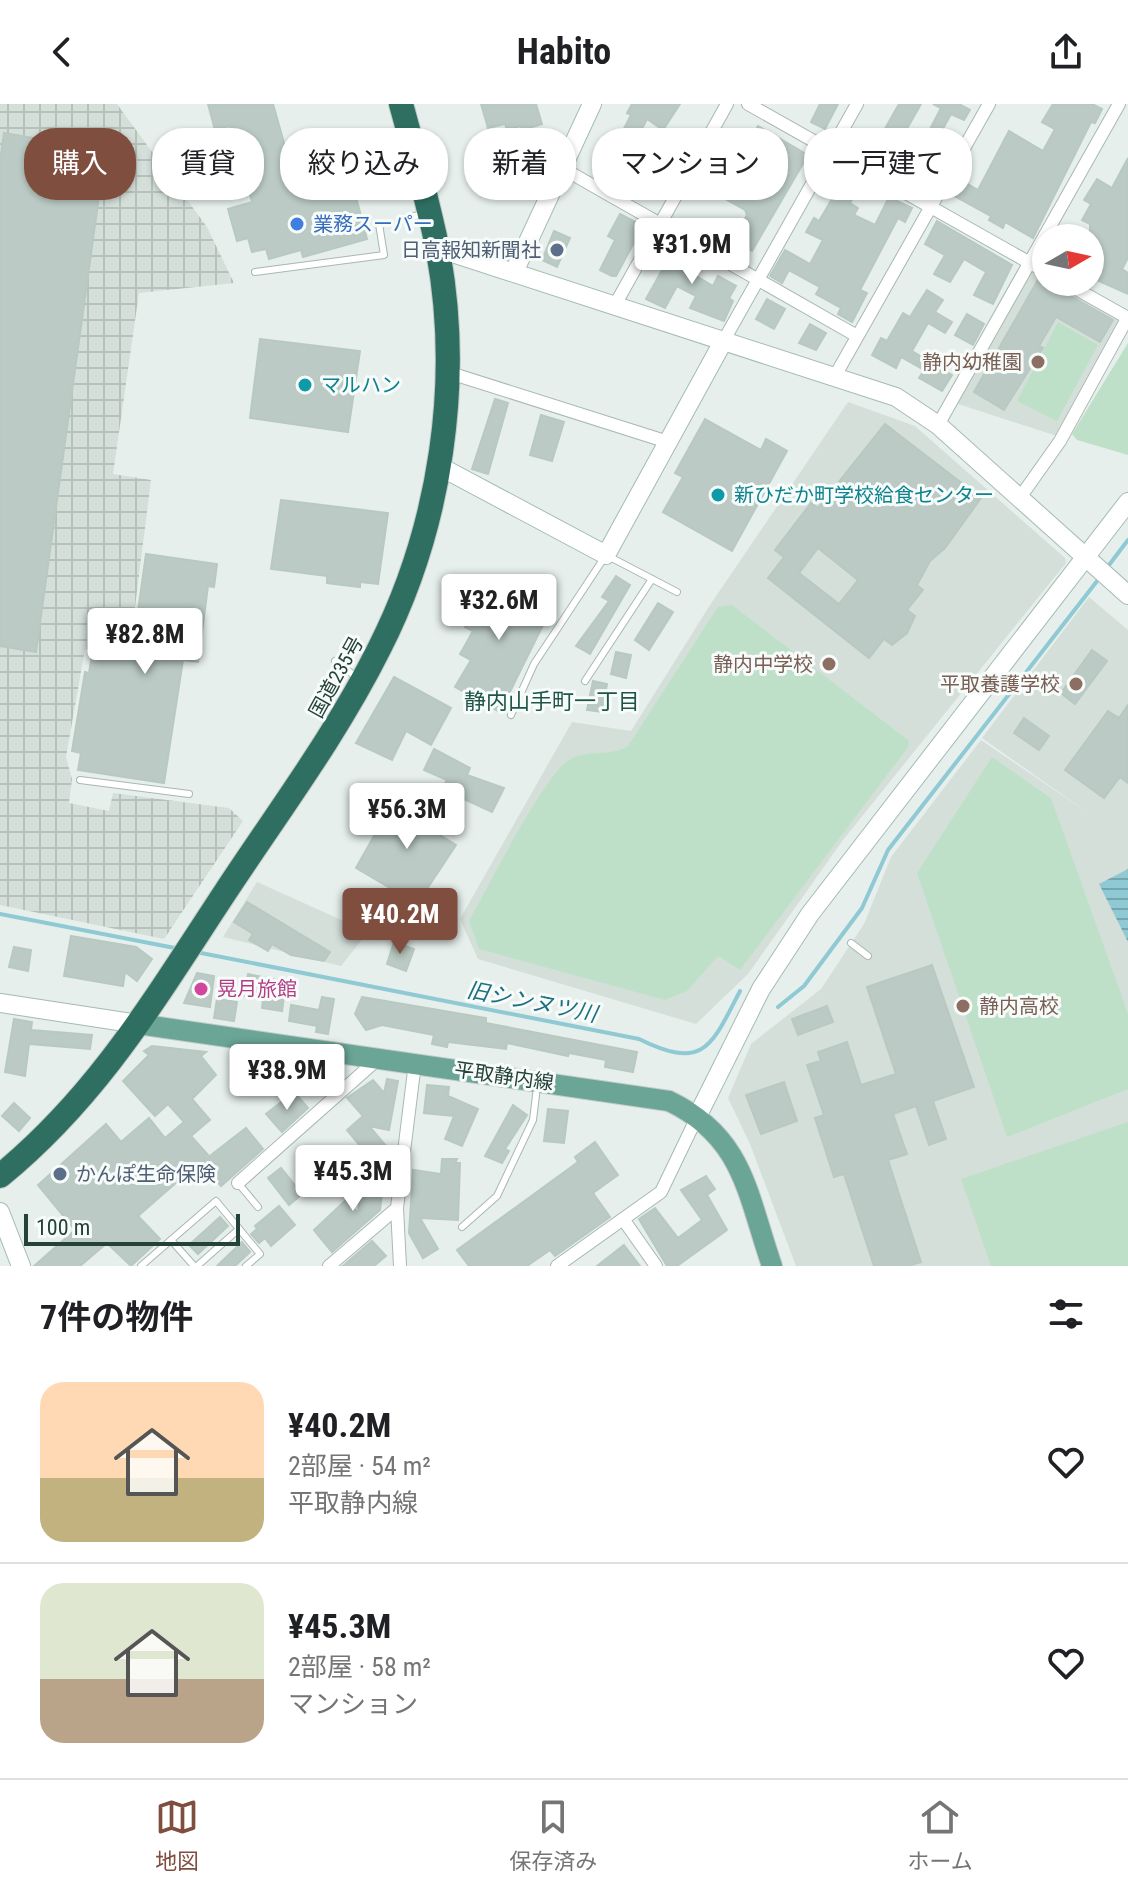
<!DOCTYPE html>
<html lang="ja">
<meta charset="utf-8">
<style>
body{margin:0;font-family:"Roboto Condensed","Noto Sans JP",sans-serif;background:#f2f2f2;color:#202124;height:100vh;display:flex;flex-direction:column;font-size:30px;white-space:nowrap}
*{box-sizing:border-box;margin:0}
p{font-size:26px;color:#757577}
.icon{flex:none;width:44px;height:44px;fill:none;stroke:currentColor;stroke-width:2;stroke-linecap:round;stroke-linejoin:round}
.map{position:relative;height:1162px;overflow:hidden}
.drawer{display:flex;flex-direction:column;background:#fff;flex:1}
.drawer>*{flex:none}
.top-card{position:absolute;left:24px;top:24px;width:1080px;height:72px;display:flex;gap:16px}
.needle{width:52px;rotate:81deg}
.fabs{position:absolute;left:1032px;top:120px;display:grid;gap:16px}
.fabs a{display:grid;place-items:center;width:72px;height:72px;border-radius:50%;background:#fff;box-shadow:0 2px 6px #0004;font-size:40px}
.scale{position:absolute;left:24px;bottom:20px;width:216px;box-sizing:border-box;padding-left:8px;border:4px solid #24423a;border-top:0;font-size:22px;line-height:28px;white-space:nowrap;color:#24423a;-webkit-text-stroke:6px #f7fbf9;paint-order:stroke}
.price{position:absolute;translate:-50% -68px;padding:0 18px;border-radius:8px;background:#fff;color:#222;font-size:26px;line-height:52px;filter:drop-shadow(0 2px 4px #0008)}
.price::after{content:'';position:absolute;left:50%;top:48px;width:24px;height:18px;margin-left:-12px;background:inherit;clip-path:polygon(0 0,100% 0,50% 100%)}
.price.on{background:#7f4e3f;color:#fff}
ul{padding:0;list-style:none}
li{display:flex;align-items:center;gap:24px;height:200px;padding:0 40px}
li+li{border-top:2px solid #e0e0e0}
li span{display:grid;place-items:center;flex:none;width:224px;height:160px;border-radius:24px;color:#555}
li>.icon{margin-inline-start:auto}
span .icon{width:96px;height:96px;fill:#fffc;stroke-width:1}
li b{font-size:34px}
h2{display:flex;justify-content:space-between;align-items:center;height:96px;padding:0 40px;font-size:34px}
.chip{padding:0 28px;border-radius:32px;background:#fff;box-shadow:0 2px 6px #0004;font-size:28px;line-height:72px}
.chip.on{background:#7f4e3f;color:#fff}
header{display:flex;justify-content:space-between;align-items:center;height:104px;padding:0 40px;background:#fff;font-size:36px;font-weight:700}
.dock{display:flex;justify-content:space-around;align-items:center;height:112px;border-top:2px solid #e0e0e0;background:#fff;font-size:22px;color:#757577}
.dock a{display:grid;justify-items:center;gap:4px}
.dock .on{color:#7f4e3f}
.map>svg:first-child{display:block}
.built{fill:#d4dfda}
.industrial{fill:url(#industrial-grid)}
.park{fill:#bfe0c8}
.water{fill:url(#water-rules)}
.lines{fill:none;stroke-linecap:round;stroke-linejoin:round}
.stream{stroke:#8ec9d4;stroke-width:4}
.building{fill:#bbcac4;stroke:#b8c9c2;stroke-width:2;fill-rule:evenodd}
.lane-casing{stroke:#a8b8b2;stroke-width:8}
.street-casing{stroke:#a8b8b2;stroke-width:14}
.secondary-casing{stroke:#a4bbb3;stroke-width:20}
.primary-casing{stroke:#c2cac8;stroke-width:22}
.highway-casing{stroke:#c2cac8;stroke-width:26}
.lane{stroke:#fff;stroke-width:6}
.street{stroke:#fff;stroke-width:12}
.secondary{stroke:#fff;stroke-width:18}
.primary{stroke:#6aa596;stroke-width:20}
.highway{stroke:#2f6f62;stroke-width:24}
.shop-dot{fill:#3f7fe0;stroke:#f7fbf9;stroke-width:3}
.service-dot{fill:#5c6f8a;stroke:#f7fbf9;stroke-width:3}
.education-dot{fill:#8d6e63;stroke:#f7fbf9;stroke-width:3}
.culture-dot{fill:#0f9aa8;stroke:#f7fbf9;stroke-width:3}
.hotel-dot{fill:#d1479c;stroke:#f7fbf9;stroke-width:3}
.labels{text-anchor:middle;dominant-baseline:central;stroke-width:6;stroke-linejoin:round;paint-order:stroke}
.shop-label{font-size:20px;fill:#366cbe;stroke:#f7fbf9;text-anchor:start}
.service-label{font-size:20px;fill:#4e5e75;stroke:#f7fbf9;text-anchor:end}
.education-label{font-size:20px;fill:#785e54;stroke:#f7fbf9;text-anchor:end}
.culture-label{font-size:20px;fill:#0d838f;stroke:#f7fbf9;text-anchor:start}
.street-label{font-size:20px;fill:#24423a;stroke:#f7fbf9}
.hotel-label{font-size:20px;fill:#b23c85;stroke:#f7fbf9;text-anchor:start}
.neighbourhood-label{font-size:22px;fill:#1f5548;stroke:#f7fbf9}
.water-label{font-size:22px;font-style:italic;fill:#1c6f80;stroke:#f7fbf9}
</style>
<header><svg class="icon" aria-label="back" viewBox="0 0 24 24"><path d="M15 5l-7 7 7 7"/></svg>Habito<svg class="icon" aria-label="share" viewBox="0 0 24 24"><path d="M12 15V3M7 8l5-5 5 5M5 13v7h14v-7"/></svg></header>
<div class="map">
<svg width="1128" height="1162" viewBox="0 0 1128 1162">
<defs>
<pattern id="industrial-grid" width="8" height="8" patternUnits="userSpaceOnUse" patternTransform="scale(2)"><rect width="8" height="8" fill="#d4dfda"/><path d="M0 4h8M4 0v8" fill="none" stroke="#b6c1bc"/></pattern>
<pattern id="water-rules" width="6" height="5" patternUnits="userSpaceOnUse" patternTransform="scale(2)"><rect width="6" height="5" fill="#8ec9d4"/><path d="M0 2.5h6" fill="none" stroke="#74a5ad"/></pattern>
</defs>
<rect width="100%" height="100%" fill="#e6efeb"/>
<g class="built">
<path d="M 1031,166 L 1121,217 L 1057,332 L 955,299 Z"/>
<path d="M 848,298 L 915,322 L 1065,454 L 1066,459 L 843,736 L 748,870 L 696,920 L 478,855 L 460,815 L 572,618 L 631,627 L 710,501 Z"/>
<path d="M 1089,493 L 1128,526 L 1128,1162 L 796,1162 L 750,1040 L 728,994 L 751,940 L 821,885 L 864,820 L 891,753 L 981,636 L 1091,711 L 982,634 Z"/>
<path d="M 257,778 L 368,828 L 341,862 L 223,833 Z"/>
</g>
<path class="industrial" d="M 0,0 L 117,0 L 207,123 L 234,179 L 139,189 L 113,370 L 151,376 L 129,551 L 85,545 L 66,653 L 72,675 L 69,699 L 109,707 L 113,689 L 229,704 L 243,717 L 164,835 L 0,801 Z"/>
<g class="park">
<path d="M 1058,218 L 1098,241 L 1057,317 L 1017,297 Z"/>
<path d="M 1128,239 L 1128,351 L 1077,336 L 1072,330 Z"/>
<path d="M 732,501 L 908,636 L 909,642 L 740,866 L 718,852 L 687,887 L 665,896 L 479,845 L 469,817 C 487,785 544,671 569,656 C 588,644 609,654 628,642 L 718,503 Z"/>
<path d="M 992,653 L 1051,694 L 1128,910 L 1128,985 L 1007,1033 L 917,769 Z"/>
<path d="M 1128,1018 L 1128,1162 L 991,1162 L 961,1075 Z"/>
</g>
<path class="water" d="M 1128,765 L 1128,838 L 1099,780 Z"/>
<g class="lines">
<g class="stream">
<path d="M 1106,465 L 1128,436"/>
<path d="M 0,810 L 180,845"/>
<path d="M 196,848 L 639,935 C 704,967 711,943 740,887"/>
<path d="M 778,903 L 804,882 L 862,804 L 888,746 L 1101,472"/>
</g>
</g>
<g class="building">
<path d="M 208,0 L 273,0 L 297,85 L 350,70 L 367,135 L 303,153 L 301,146 L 269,155 L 266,145 L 252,148 L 248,134 L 237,137 L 228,105 L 252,98 L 230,22 L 215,26 Z"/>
<path d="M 481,0 L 536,0 L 542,20 L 522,26 L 521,22 L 507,26 L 505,20 L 488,24 Z"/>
<path d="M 632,0 L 680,0 L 663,26 L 647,15 L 625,58 L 650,71 L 666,41 L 685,50 L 666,87 L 652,80 L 646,92 L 593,65 L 606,42 L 613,46 L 631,11 L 627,9 Z"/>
<path d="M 820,0 L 838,0 L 825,25 L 811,18 Z"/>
<path d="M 899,0 L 921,0 L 892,51 L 883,46 L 880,51 L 865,42 L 874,25 L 882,30 Z"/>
<path d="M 933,0 L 959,0 L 970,6 L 964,16 L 951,10 L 934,41 L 947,48 L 926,84 L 905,73 L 941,4 Z"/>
<path d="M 1053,0 L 1092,0 L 1102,5 L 1095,19 L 1091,18 L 1033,134 L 1005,118 L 1003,124 L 989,116 L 991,112 L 951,90 L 959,75 L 978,86 L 1009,27 L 1043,47 L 1055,25 L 1042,18 Z"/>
<path d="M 758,22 L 808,51 L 752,147 L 733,136 L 747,111 L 745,106 L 713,88 L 726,63 L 715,57 L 721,47 L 714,44 L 720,34 L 744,47 Z"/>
<path d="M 4,29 L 51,37 L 42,84 L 99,92 L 36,548 L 0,542 L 0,58 Z"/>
<path d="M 1128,54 L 1128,154 L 1122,165 L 1128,169 L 1128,190 L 1090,173 L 1090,120 L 1082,116 L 1091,100 L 1084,96 L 1097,75 L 1112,84 Z"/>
<path d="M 841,67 L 861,78 L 850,99 L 858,104 L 854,111 L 875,121 L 889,93 L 912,104 L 905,118 L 898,114 L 860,186 L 867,189 L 852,218 L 838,210 L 841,204 L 816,190 L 820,183 L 789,166 L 782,179 L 770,172 L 785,146 L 810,160 L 823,136 L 806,128 L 814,114 L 819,117 L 832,95 L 828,93 Z"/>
<path d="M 620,110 L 643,122 L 616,172 L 612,172 L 600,166 L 615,136 L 608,132 Z"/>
<path d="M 937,117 L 1012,161 L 993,200 L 974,191 L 986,168 L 964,155 L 950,178 L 934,170 L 945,151 L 925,140 Z"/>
<path d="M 554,127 L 570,134 L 557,163 L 542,156 Z"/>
<path d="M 676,141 L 701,155 L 693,170 L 713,182 L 718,172 L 736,182 L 729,194 L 733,197 L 724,217 L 690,204 L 696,192 L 677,182 L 665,204 L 646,195 Z"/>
<path d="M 1039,174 L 1113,216 L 1100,238 L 1056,213 L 1039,242 L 1043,244 L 1004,306 L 974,288 Z"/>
<path d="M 927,186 L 943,196 L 935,208 L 952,218 L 945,229 L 928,219 L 912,247 L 952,271 L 942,287 L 919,274 L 924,266 L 901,253 L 896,264 L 872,251 L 881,234 L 887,237 L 903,209 L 910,213 Z"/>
<path d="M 767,195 L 785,205 L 774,225 L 756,215 Z"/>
<path d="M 967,210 L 984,220 L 973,241 L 955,231 Z"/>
<path d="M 810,220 L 826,229 L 816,246 L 799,239 Z"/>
<path d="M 260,235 L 360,247 L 348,328 L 250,314 Z"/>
<path d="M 495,295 L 508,299 L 488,370 L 472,365 Z"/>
<path d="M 541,311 L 564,318 L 552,357 L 530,351 Z"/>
<path d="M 705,315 L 761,346 L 766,335 L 787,347 L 732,447 L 663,408 L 683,373 L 675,369 Z"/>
<path d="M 885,320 L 981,394 L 945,444 L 930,457 L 917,481 L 923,486 L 907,506 L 915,512 L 907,529 L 892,541 L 884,535 L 869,554 L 768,474 L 784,453 L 775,446 L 811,399 L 818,404 ZM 818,444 L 858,476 L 839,500 L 799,469 Z"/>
<path d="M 281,396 L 388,409 L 378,480 L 360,478 L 360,483 L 327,479 L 327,472 L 271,465 Z"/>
<path d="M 146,450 L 217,460 L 214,483 L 208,482 L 198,558 L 183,556 L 164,679 L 78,666 L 81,649 L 72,647 L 85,568 L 89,569 L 92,551 L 131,557 Z"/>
<path d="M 616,472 L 630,481 L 590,550 L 576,542 L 609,497 L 602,493 Z"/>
<path d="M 489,473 L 551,505 L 500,608 L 455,583 L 471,556 L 460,550 L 473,527 L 465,523 L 475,504 L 470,502 Z"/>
<path d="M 658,499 L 673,508 L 649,546 L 635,536 Z"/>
<path d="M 1092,546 L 1107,557 L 1075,600 L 1061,589 Z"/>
<path d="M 616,548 L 631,551 L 626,574 L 611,570 Z"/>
<path d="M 394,573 L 451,604 L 431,641 L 406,627 L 392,656 L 356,639 Z"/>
<path d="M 593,577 L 607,580 L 602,608 L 587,606 Z"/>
<path d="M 1128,601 L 1128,679 L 1120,673 L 1104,694 L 1065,666 L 1108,607 L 1119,614 Z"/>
<path d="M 1024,614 L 1049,632 L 1039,646 L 1014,629 Z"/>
<path d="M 434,645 L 470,664 L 467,671 L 504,684 L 492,708 L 442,685 L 447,676 L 424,666 Z"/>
<path d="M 403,695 L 445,723 L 440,731 L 456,741 L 417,800 L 356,764 L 387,709 L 396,696 Z"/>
<path d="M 247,798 L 330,848 L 324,857 L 291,851 L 272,840 L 268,847 L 249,836 L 253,830 L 234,818 Z"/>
<path d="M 71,832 L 136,843 L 152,855 L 137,877 L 125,868 L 123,882 L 64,872 Z"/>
<path d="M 394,838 L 414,845 L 406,867 L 387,860 Z"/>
<path d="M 14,843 L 31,846 L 28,867 L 9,863 Z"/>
<path d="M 932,861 L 974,983 L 933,997 L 946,1035 L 929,1041 L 916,1002 L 893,1010 L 907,1050 L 888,1056 L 921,1158 L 908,1162 L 874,1162 L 844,1070 L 834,1073 L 815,1014 L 824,1011 L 807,961 L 821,957 L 818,948 L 847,938 L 861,981 L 896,970 L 867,883 Z"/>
<path d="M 197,869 L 214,872 L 210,903 L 184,899 Z"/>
<path d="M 248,870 L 286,878 L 282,907 L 262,904 L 263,895 L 244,892 Z"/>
<path d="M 322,893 L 334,895 L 328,930 L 316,928 L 317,922 L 289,917 L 291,901 L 319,906 Z"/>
<path d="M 362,893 L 486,914 L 486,919 L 637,948 L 633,968 L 605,963 L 606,956 L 569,949 L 568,952 L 507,939 L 506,945 L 448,938 L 447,943 L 432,940 L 434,931 L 382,921 L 366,926 L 355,910 Z"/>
<path d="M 217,895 L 237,898 L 234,917 L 214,914 Z"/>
<path d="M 827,902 L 833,918 L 798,931 L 792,915 Z"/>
<path d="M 14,915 L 32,918 L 31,926 L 92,931 L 90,945 L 29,940 L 25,972 L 5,968 Z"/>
<path d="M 152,942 L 206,948 L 201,952 L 216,971 L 192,995 L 210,1016 L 191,1032 L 208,1051 L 138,1112 L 160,1135 L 131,1162 L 107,1139 L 80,1162 L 34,1162 L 75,1126 L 38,1081 L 106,1020 L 121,1038 L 149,1014 L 165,1034 L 184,1018 L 168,1000 L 155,1012 L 123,977 L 149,951 L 144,947 Z"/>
<path d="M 387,975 L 398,977 L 389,1026 L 369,1022 L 386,1042 L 371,1055 L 347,1026 L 363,1012 L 347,994 L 373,976 L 384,989 Z"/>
<path d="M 784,978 L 797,1017 L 761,1030 L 746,991 Z"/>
<path d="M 427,981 L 449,983 L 448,992 L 478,1005 L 462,1042 L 445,1035 L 454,1012 L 424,1009 Z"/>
<path d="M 294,988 L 308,1004 L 282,1028 L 266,1010 Z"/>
<path d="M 14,999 L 30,1014 L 19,1027 L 2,1012 Z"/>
<path d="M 513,1001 L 527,1011 L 505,1045 L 509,1047 L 502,1059 L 485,1052 Z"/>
<path d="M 548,1005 L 568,1007 L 564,1039 L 544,1037 Z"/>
<path d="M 246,1024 L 263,1045 L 221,1082 L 201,1059 Z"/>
<path d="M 595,1038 L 618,1071 L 593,1089 L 610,1113 L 555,1152 L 550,1146 L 527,1162 L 469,1162 L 457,1146 L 578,1058 L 575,1053 Z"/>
<path d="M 316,1044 L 338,1070 L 324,1082 L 302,1056 Z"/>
<path d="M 442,1055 L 457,1055 L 455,1059 L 460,1059 L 458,1116 L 420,1114 L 438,1145 L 423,1154 L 409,1129 L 413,1066 L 441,1070 Z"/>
<path d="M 281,1064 L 302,1090 L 289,1101 L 268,1074 Z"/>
<path d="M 362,1069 L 384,1071 L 380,1106 L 332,1148 L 314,1126 L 346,1096 L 358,1109 Z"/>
<path d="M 706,1072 L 715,1085 L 707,1091 L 727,1126 L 677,1162 L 667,1162 L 639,1115 L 655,1104 L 678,1134 L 702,1116 L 681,1086 Z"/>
<path d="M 279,1102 L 295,1121 L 271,1142 L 265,1134 L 259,1139 L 251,1130 L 257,1125 L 255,1122 Z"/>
<path d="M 220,1113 L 228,1122 L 198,1150 L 189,1141 Z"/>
<path d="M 372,1137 L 386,1152 L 374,1162 L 343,1162 Z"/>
<path d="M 242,1138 L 250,1148 L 235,1162 L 217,1162 Z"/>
<path d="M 624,1141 L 640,1162 L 597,1162 Z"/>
</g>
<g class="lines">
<g class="lane-casing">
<g id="lane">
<path d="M 388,34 L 405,29"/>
<path d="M 397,76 L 413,72"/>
<path d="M 407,114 L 423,110"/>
<path d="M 255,168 L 384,151 L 379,120"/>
<path d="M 335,557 L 359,575"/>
<path d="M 585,577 L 652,475"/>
<path d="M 511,611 L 534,560 L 606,451 L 677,488"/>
<path d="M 80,676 L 189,690"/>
<path d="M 851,839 L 868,852"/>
<path d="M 238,1079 L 258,1103"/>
<path d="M 462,1123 L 497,1092 L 533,1016 L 537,983"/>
<path d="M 171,1136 L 194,1162"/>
<path d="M 141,1162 L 216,1097 L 260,1150 L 246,1162"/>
<path d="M 197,1162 L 239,1125"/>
</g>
</g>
<g class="street-casing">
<g id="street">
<path d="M 748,0 L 1046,168"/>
<path d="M 562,64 L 857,232"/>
<path d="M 1064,178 L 1128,214"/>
<path d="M 615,201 L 727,0"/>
<path d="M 724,236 L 857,0"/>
<path d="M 447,268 L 668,338"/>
<path d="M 835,272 L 989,0"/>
<path d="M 938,321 L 1119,0"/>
<path d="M 1019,395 L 1060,337 L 1128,213"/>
<path d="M 238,1079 L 379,954"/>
<path d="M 623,1115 L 656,1162"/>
<path d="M 329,1162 L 397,1104"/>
<path d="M 400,1162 L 397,1104 L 415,959"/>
<path d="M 557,1162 L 661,1088 L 698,1011"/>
</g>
</g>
<g class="secondary-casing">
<g id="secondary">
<path d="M 437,144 L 896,293 L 938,321 L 1128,491"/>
<path d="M 514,168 L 592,0"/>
<path d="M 439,362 L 606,451 L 724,236"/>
<path d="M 0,899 L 138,920"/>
<path d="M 698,1011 L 761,885 L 810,810 L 1128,398"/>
<path d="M 0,1108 L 21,1162"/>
</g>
</g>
<g class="primary-casing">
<path id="primary" d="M 138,920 L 669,997 C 744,1033 747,1090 772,1162"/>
</g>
<g class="highway-casing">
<path id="highway" d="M 0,1072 C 99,991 156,893 226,787 C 278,708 336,631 379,545 C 441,423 463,276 437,142 C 427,94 414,47 401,0"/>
</g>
<use href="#lane" class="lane"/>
<use href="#street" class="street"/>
<use href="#secondary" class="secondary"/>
<use href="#primary" class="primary"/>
<use href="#highway" class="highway"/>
</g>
<circle class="shop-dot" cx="297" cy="120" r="8"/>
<g class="service-dot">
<circle cx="557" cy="146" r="8"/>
<circle cx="60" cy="1070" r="8"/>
</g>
<g class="education-dot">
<circle cx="1038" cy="258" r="8"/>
<circle cx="829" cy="560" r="8"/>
<circle cx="1076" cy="580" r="8"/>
<circle cx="963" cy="902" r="8"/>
</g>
<g class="culture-dot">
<circle cx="305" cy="281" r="8"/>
<circle cx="718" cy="391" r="8"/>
</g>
<circle class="hotel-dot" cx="201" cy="885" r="8"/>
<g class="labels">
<g class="shop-label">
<text x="313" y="120">業務スーパー</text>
</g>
<g class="service-label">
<text x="541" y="146">日高報知新聞社</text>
<text x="76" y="1070" text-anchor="start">かんぽ生命保険</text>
</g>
<g class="education-label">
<text x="1022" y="258">静内幼稚園</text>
<text x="813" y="560">静内中学校</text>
<text x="1060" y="580">平取養護学校</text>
<text x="979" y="902" text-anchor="start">静内高校</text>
</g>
<g class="culture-label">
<text x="321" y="281">マルハン</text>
<text x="734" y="391">新ひだか町学校給食センター</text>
</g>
<g class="street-label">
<text transform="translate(336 573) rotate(-61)">国道235号</text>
<text transform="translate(504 972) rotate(8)">平取静内線</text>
</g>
<g class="hotel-label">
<text x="217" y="885">晃月旅館</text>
</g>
<g class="neighbourhood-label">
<text x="552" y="597">静内山手町一丁目</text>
</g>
<g class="water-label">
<text transform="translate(532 898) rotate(11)">旧シンヌツ川</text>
</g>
</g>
</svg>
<div class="fabs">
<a><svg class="needle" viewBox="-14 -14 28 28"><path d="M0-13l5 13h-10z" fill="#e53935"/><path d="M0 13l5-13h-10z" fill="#757577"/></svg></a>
</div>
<div class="scale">100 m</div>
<b class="price" style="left:692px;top:182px">¥31.9M</b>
<b class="price" style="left:499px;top:538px">¥32.6M</b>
<b class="price" style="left:145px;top:572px">¥82.8M</b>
<b class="price" style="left:407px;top:747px">¥56.3M</b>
<b class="price on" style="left:400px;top:852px">¥40.2M</b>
<b class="price" style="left:287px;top:1008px">¥38.9M</b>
<b class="price" style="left:353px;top:1109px">¥45.3M</b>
<div class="top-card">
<a class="chip on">購入</a>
<a class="chip">賃貸</a>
<a class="chip">絞り込み</a>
<a class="chip">新着</a>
<a class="chip">マンション</a>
<a class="chip">一戸建て</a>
</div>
</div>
<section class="drawer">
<h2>7件の物件<svg class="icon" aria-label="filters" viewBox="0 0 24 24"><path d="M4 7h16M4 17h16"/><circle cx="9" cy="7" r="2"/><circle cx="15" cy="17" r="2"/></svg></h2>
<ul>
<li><span style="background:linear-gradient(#ffd9b3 60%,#c2b280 0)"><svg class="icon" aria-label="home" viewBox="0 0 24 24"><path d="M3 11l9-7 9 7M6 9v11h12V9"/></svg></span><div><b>¥40.2M</b><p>2部屋 · 54 m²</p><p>平取静内線</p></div><svg class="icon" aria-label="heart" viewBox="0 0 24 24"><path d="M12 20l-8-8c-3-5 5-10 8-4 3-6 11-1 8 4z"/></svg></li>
<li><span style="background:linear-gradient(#dfe7d0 60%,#b9a48a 0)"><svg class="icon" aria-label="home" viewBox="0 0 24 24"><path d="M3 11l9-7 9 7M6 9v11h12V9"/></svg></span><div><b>¥45.3M</b><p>2部屋 · 58 m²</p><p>マンション</p></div><svg class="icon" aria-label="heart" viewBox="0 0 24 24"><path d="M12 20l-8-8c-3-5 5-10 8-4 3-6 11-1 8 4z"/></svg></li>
</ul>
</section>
<nav class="dock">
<a class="on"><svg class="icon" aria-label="map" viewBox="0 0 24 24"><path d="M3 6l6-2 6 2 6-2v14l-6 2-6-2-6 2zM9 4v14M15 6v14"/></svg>地図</a>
<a><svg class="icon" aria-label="saved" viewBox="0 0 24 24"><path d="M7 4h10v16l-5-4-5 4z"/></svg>保存済み</a>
<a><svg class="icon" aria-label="home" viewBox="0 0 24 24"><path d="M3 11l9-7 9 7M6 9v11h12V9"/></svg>ホーム</a>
</nav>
